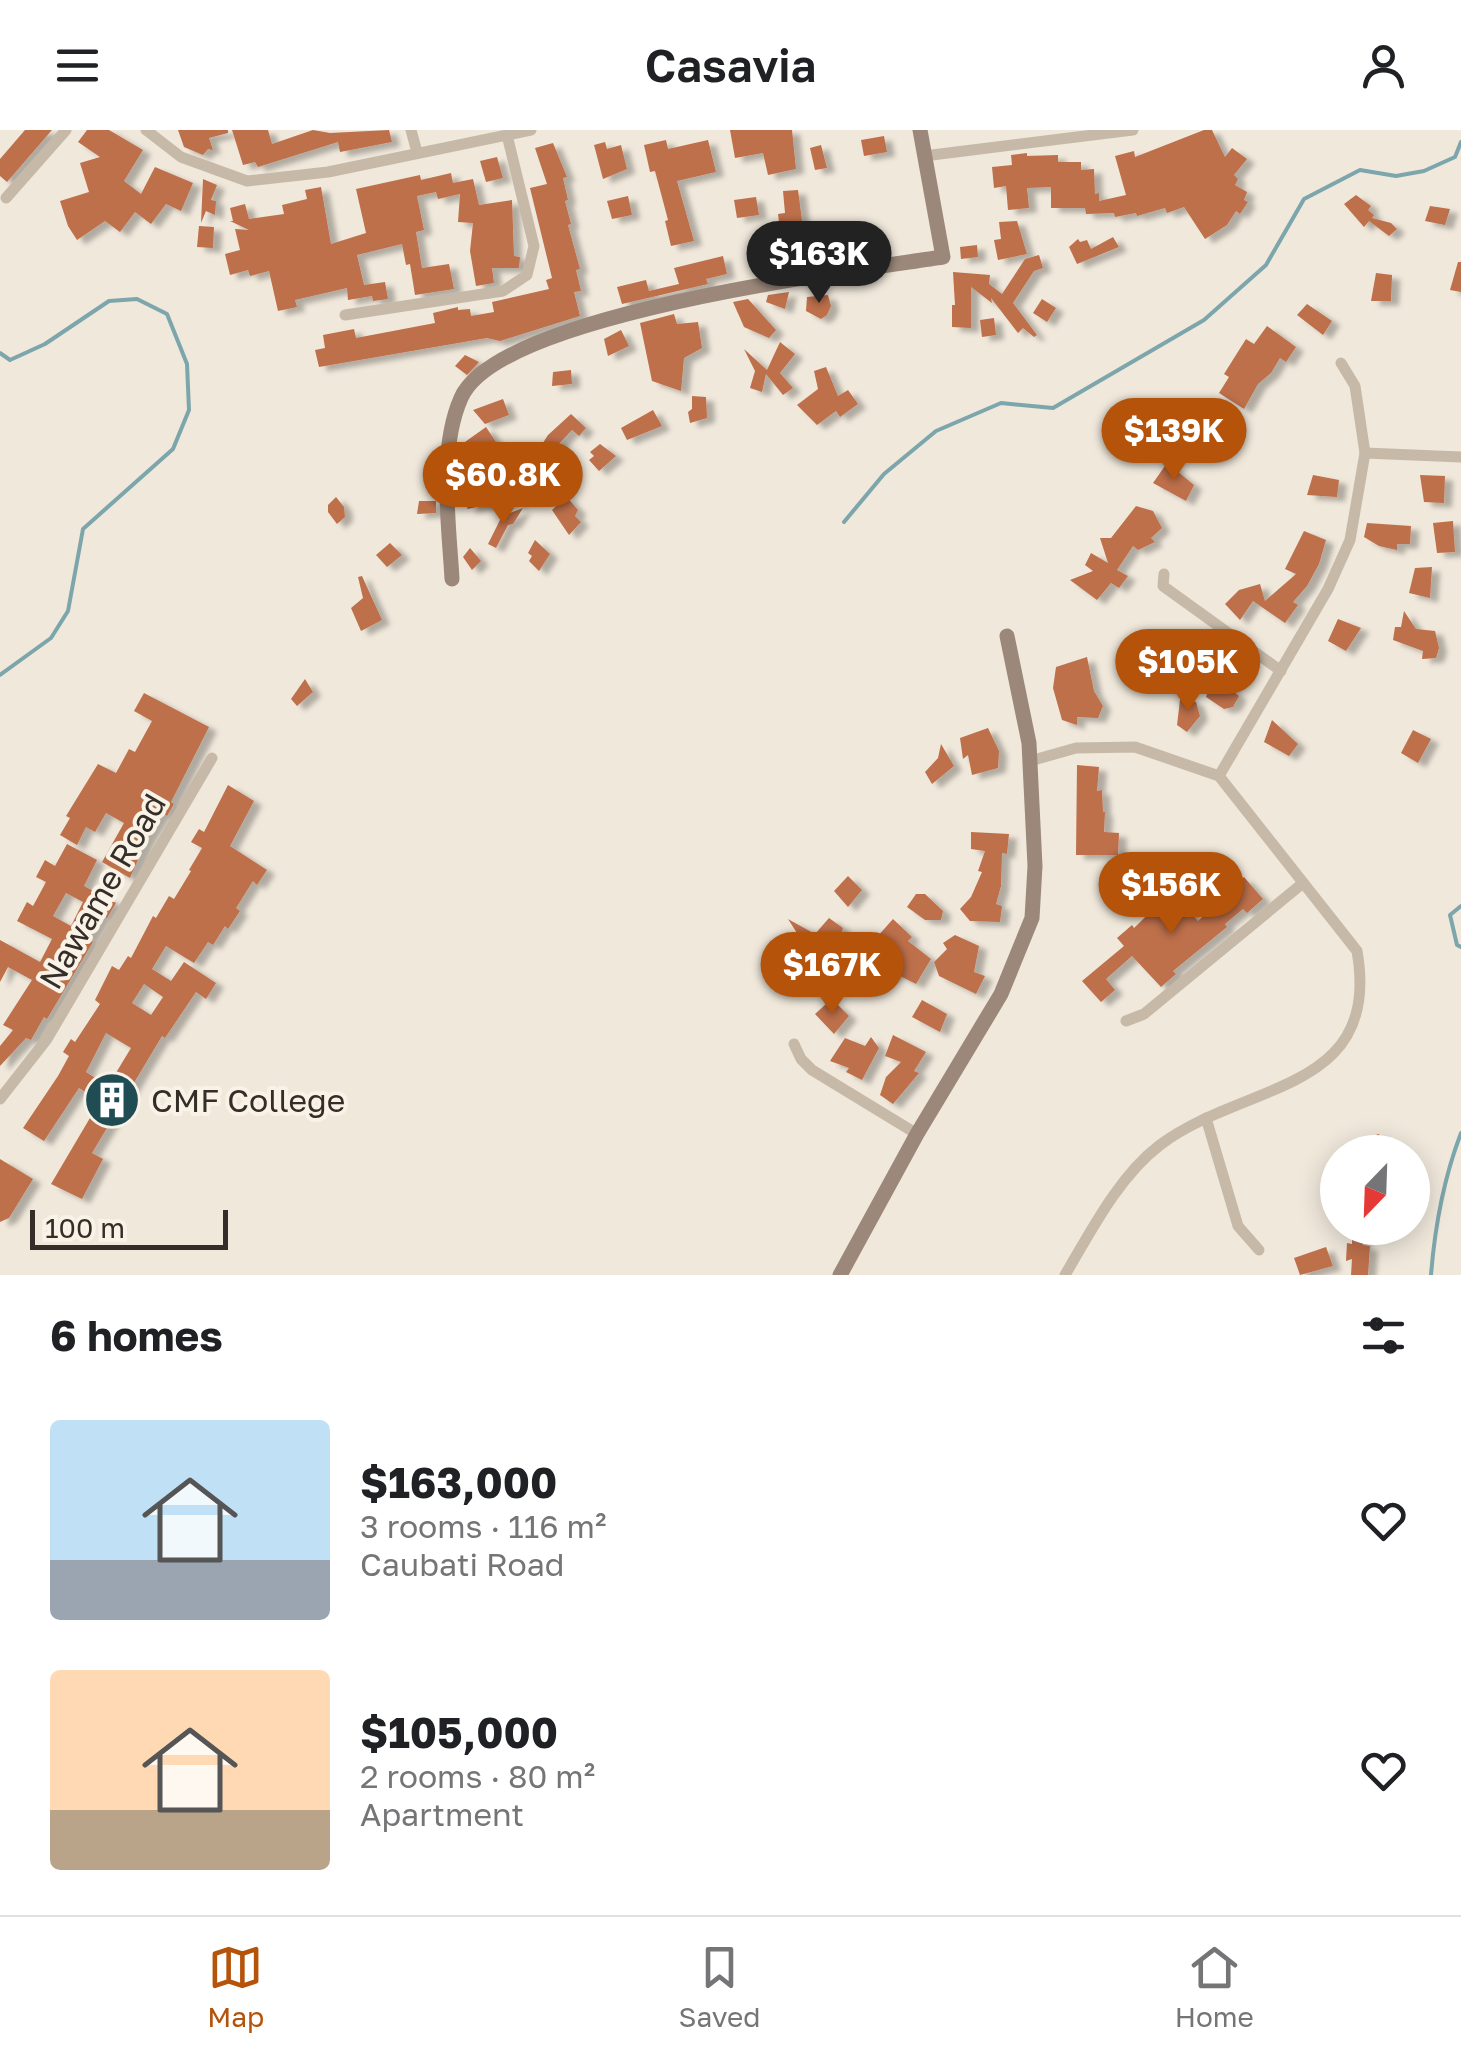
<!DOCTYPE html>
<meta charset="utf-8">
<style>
body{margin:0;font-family:"Golos Text",sans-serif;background:#f2f2f2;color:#202124;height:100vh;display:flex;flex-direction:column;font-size:38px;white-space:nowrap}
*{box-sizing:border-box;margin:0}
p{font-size:32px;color:#757577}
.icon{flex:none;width:55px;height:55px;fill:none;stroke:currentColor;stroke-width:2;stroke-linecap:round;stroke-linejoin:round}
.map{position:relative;height:1145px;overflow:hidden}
.details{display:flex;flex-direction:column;background:#fff;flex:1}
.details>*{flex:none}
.needle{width:65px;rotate:203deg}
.tools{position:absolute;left:1320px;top:1005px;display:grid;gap:20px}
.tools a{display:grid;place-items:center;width:110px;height:110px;border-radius:50%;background:#fff;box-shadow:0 5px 25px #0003;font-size:50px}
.scale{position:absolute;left:30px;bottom:25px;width:198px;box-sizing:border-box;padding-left:10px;border:5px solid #342d28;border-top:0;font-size:28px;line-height:35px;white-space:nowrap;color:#342d28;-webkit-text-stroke:8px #f8f2e7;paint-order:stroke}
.price{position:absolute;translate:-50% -85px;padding:0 22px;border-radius:35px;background:#b45309;color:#fff;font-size:32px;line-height:65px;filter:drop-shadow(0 2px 5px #0008)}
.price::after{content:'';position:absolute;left:50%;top:60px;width:30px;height:22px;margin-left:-15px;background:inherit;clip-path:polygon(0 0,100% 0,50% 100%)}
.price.current{background:#222;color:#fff}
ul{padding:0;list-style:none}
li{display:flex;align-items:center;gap:30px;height:250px;padding:0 50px}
li span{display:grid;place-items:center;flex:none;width:280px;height:200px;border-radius:10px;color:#555}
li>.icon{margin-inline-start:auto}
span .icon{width:120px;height:120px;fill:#fffc;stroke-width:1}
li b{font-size:42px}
h2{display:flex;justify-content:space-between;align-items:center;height:120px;padding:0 50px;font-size:42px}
header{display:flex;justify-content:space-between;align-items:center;height:130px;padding:0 50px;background:#fff;font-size:45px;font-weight:600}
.menu{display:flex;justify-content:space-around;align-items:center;height:140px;border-top:2px solid #e0e0e0;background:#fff;font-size:28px;color:#757577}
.menu a{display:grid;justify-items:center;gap:5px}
.menu .current{color:#b45309}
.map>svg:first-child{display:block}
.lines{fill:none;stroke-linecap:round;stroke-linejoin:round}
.stream{stroke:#7ca6ab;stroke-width:4}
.building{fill:#be6f4b;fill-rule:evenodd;filter:url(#shadow)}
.street{stroke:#c7b9a8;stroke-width:11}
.secondary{stroke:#9b887a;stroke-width:15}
.labels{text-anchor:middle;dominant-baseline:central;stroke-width:8;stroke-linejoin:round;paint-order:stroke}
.street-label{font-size:32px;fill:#342d28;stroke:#f8f2e7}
.poi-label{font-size:32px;fill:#342d28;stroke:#f8f2e7;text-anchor:start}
</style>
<header><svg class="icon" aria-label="menu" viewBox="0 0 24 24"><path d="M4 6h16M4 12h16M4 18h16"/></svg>Casavia<svg class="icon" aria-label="person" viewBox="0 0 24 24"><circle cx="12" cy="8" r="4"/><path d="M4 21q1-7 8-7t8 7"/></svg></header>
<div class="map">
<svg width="1461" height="1145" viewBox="0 0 1461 1145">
<defs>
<filter id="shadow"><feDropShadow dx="8" dy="4.5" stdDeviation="2.5" flood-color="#0004"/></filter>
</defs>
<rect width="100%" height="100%" fill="#f0e8db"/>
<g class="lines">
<g class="stream">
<path d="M 0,223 L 10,230 L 45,214 L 109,171 L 137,169 L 167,184 L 187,234 L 189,280 L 173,319 L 83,399 L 68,481 L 51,508 L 0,545"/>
<path d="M 844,392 L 884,344 L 936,301 L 1001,273 L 1053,278 L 1204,190 L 1266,135 L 1304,69 L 1360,40 L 1396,46 L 1424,41 L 1455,27 L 1461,12"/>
<path d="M 1461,776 L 1450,785 L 1457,815 L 1461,817"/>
<path d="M 1431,1145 C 1435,1095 1443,1050 1461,1003"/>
</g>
</g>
<g class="building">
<path d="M 25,0 L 52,0 L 7,52 L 0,46 L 0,29 Z"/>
<path d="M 87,0 L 109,0 L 143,20 L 124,51 L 141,64 L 155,37 L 193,53 L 181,81 L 166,74 L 151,94 L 135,82 L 120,102 L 105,91 L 77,110 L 68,96 L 60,71 L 89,62 L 80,33 L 100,27 L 78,12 Z"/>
<path d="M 178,0 L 228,0 L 228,3 L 209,8 L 213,20 L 208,19 L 203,25 L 184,17 Z"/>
<path d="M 232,0 L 268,0 L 272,14 L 313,0 L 330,3 L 389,0 L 392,12 L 340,22 L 338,12 L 258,37 L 255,32 L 243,35 Z"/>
<path d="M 730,0 L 792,0 L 796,39 L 768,45 L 763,23 L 735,28 Z"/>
<path d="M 1204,0 L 1212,0 L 1225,27 L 1232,18 L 1247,29 L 1234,45 L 1238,49 L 1235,55 L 1247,62 L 1244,70 L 1248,72 L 1240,84 L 1236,81 L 1227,95 L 1205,109 L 1184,77 L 1167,83 L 1165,78 L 1137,86 L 1136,83 L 1115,87 L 1114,83 L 1086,84 L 1085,78 L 1051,78 L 1051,57 L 1027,58 L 1029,78 L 1008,80 L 1006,56 L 994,58 L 992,37 L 1012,35 L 1011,25 L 1027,23 L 1027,26 L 1058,25 L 1058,32 L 1081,32 L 1081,40 L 1094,39 L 1095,64 L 1099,63 L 1099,71 L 1126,65 L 1115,26 L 1134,21 L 1135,27 Z"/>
<path d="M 884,6 L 887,22 L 864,26 L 861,10 Z"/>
<path d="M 666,10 L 668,19 L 708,10 L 716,42 L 677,51 L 694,111 L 671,116 L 665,91 L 668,90 L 655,41 L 650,42 L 644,15 Z"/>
<path d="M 605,12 L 607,19 L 621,15 L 627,39 L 603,49 L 594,15 Z"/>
<path d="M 553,13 L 567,47 L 563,48 L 568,70 L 565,71 L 571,94 L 568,95 L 580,139 L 576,140 L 581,161 L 574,162 L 580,186 L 500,211 L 487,208 L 319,237 L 315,220 L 325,218 L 323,205 L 354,199 L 356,208 L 435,193 L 433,183 L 458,177 L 458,180 L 470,179 L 471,186 L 494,182 L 492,172 L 549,159 L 546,150 L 552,148 L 530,58 L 547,54 L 535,18 Z"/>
<path d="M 821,15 L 827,38 L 815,40 L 810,18 Z"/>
<path d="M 497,27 L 503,48 L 486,52 L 480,31 Z"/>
<path d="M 451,43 L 453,53 L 473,49 L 479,75 L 512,70 L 514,126 L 520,127 L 519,138 L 492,138 L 494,153 L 476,156 L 470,121 L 473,93 L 458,92 L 460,64 L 438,69 L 436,62 L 417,66 L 424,100 L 416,102 L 422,138 L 449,134 L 454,159 L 415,165 L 410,134 L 406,135 L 402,114 L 357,125 L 364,155 L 385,152 L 388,169 L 373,171 L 372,166 L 348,170 L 347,158 L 295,170 L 297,177 L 278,181 L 269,141 L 250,146 L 248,140 L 230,145 L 225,124 L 240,120 L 235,99 L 249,100 L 230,91 L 233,91 L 230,78 L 245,74 L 249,89 L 284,84 L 282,75 L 307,69 L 305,60 L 321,57 L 331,114 L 366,103 L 356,59 L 420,45 L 421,50 Z"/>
<path d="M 203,49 L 217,55 L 211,70 L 216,71 L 215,85 L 206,81 L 201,93 Z"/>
<path d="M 798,60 L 803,98 L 780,101 L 778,84 L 785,83 L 783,61 Z"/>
<path d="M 1356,65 L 1371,76 L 1368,80 L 1374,85 L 1372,88 L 1391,93 L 1397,99 L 1389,106 L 1369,91 L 1364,97 L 1344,74 Z"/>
<path d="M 628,66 L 632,85 L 612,89 L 607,71 Z"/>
<path d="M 756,67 L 759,85 L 737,88 L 734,70 Z"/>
<path d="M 1430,76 L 1450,79 L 1445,95 L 1425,91 Z"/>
<path d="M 1017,91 L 1027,124 L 998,130 L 994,110 L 1001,109 L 999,92 Z"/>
<path d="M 199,96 L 214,97 L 213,118 L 197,117 Z"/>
<path d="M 1113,107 L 1119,117 L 1077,134 L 1069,117 L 1078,109 L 1080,112 L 1087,110 L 1091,119 Z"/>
<path d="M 870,108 L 873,126 L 840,131 L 839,112 Z"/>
<path d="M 977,115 L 978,127 L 961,129 L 960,117 Z"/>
<path d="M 818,117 L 821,130 L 818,134 L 802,137 L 798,120 Z"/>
<path d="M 1039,125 L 1043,138 L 1034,141 L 1013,173 L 1037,205 L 1034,207 L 1023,198 L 1018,203 L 991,168 L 992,173 L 971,157 L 971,198 L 952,197 L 952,175 L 955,175 L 953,142 L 990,145 L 989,154 L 1002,164 L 1025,129 Z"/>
<path d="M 723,126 L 727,144 L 706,149 L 708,154 L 622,174 L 617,157 L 646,150 L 649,161 L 679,154 L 674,138 Z"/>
<path d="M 1458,132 L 1461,132 L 1461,162 L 1450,160 Z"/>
<path d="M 1376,143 L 1392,145 L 1391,171 L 1371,171 Z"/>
<path d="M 789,162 L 785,179 L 766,172 L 768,165 Z"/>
<path d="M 828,165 L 831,176 L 827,185 L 821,189 L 806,181 L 807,167 Z"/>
<path d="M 748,169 L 776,200 L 769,208 L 744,197 L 733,172 Z"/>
<path d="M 1042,169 L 1056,178 L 1047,192 L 1033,183 Z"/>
<path d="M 1307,174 L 1332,191 L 1323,205 L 1297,185 Z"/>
<path d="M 674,184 L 677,194 L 698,192 L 702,218 L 684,228 L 681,261 L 652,251 L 640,193 Z"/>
<path d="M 994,188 L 996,205 L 982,207 L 980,190 Z"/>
<path d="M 1267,196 L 1296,217 L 1286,232 L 1280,228 L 1271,243 L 1258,254 L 1244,279 L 1219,263 L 1229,247 L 1224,244 L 1246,209 L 1254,214 Z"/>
<path d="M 621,200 L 629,216 L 608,226 L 604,209 Z"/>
<path d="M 780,212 L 795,224 L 780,243 L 793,258 L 783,265 L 766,244 L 762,262 L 750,258 L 755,241 L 744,219 L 767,240 Z"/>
<path d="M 465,225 L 479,232 L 467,245 L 455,236 Z"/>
<path d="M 826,237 L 838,266 L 848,260 L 858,274 L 840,287 L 836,281 L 817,295 L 797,275 L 818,259 L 814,241 Z"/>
<path d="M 571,240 L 572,254 L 552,256 L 553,242 Z"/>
<path d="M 692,266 L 706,267 L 707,288 L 690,293 L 688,282 L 692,279 Z"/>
<path d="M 503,269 L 509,285 L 485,294 L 473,280 Z"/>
<path d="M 653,280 L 662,296 L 627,310 L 621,298 Z"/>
<path d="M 571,284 L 586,298 L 579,306 L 572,300 L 556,317 L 560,323 L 549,337 L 534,327 L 548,305 Z"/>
<path d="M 486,297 L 500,318 L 486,328 L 488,334 L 479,340 L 465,312 Z"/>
<path d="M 600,314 L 616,326 L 599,341 L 589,330 L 594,326 L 590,322 Z"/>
<path d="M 1167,333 L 1194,355 L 1186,371 L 1153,353 Z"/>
<path d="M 1313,345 L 1339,350 L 1337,367 L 1307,365 Z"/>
<path d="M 1420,345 L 1445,346 L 1444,373 L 1424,372 Z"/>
<path d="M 512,353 L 527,363 L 517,374 L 515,369 L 502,372 Z"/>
<path d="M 472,364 L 500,372 L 467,379 Z"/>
<path d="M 566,366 L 578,380 L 575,386 L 581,392 L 569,405 L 552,380 Z"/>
<path d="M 336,367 L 344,377 L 345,387 L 337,394 L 328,382 L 328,375 Z"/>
<path d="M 419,371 L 436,371 L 436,383 L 417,384 Z"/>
<path d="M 1136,376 L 1153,381 L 1162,398 L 1151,408 L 1155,412 L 1138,420 L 1133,416 L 1117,440 L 1128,446 L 1119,458 L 1111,453 L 1097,470 L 1070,450 L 1093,441 L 1085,435 L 1091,423 L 1108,433 L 1100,408 L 1111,408 Z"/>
<path d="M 523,378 L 513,394 L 508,395 L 496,418 L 488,414 L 502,386 Z"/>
<path d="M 1453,391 L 1455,422 L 1437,423 L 1433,393 Z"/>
<path d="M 1367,393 L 1411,396 L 1410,414 L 1397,414 L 1397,420 L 1379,416 L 1364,407 Z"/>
<path d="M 1304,401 L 1326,410 L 1319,434 L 1307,456 L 1293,472 L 1298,475 L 1285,493 L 1253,471 L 1240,490 L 1225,474 L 1239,460 L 1260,454 L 1265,471 L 1296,444 L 1285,439 Z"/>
<path d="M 535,410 L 550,424 L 539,441 L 529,431 L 532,426 L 528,423 Z"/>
<path d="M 390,413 L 402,425 L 387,437 L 376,425 Z"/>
<path d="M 470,418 L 481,431 L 472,440 L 463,427 Z"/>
<path d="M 1432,437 L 1430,468 L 1409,463 L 1415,438 Z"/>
<path d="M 362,446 L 382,490 L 361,501 L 351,478 L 363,468 L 358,447 Z"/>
<path d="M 1404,481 L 1416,499 L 1435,501 L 1439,518 L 1436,528 L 1422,529 L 1423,521 L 1393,510 L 1395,497 L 1401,497 Z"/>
<path d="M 1338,489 L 1361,498 L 1346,521 L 1328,511 Z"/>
<path d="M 1123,517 L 1133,518 L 1145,528 L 1130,549 L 1119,541 Z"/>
<path d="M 1157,526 L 1183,542 L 1177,551 L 1165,555 L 1150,549 L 1146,535 Z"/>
<path d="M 1087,527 L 1094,561 L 1103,576 L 1098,588 L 1077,587 L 1077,595 L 1062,590 L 1053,558 L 1056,537 Z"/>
<path d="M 305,549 L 313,562 L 297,576 L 291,569 Z"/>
<path d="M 1222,553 L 1239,566 L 1233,577 L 1224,579 L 1206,567 L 1210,554 Z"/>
<path d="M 144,563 L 209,597 L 171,672 L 174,674 L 167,686 L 163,683 L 147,709 L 130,748 L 102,732 L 124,693 L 106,683 L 95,702 L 86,697 L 77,715 L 60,705 L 70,688 L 66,686 L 98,634 L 116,643 L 129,619 L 135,622 L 152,591 L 134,581 Z"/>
<path d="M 1184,568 L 1196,572 L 1200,586 L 1187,602 L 1177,595 L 1180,570 Z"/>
<path d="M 1272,590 L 1298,614 L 1289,626 L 1264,612 Z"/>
<path d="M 988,598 L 999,621 L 998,638 L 972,645 L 968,625 L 963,629 L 960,608 Z"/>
<path d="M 1413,600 L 1431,609 L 1418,633 L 1401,623 Z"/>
<path d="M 941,614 L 954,636 L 932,654 L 925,642 L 938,628 Z"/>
<path d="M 1077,635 L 1099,637 L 1097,661 L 1102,660 L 1103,682 L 1105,682 L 1104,702 L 1119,703 L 1118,725 L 1076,725 Z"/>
<path d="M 228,655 L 254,671 L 230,716 L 267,740 L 257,755 L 253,751 L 236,778 L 240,781 L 228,799 L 225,796 L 213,815 L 208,812 L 194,833 L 166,816 L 152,839 L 171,851 L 184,832 L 216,853 L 206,869 L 196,862 L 165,908 L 162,906 L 92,1023 L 103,1029 L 82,1069 L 51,1054 L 100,971 L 79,958 L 44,1011 L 23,998 L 58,946 L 69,926 L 63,922 L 71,909 L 75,912 L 100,874 L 95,870 L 112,836 L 119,840 L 128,826 L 131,828 L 153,786 L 156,788 L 169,766 L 174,769 L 191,741 L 189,740 L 202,718 L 191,712 L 199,699 L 204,702 ZM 144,854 L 163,867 L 151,885 L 132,873 ZM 106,903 L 131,918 L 108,956 L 86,942 Z"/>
<path d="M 971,702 L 1009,704 L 1007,724 L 1002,723 L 1001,756 L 996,774 L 1002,776 L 1000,792 L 970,791 L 960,779 L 971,767 L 982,742 L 978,741 L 985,721 L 971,719 Z"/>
<path d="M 67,714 L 97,730 L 84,756 L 116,773 L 107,788 L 103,786 L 89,810 L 93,812 L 47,889 L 44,887 L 31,910 L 26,908 L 0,936 L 0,916 L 13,900 L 3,895 L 32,850 L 8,837 L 0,852 L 0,810 L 40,832 L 52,809 L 17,791 L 27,772 L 33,776 L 46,752 L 36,747 L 45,730 L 55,736 ZM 66,763 L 83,772 L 71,796 L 53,786 Z"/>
<path d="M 848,746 L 862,760 L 848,777 L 834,761 Z"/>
<path d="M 1244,747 L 1263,769 L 1247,783 L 1243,779 L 1225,794 L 1227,797 L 1173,841 L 1176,844 L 1161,857 L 1132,826 L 1106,849 L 1115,860 L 1101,872 L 1082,851 L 1124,816 L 1117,808 L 1132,795 L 1134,798 L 1168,765 L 1176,774 L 1180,771 L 1198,791 Z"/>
<path d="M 916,764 L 925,764 L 943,781 L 941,790 L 925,790 L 907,777 Z"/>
<path d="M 829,788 L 843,798 L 839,810 L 830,817 L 837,826 L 831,830 L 819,829 L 814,849 L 795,845 L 786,836 L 786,825 L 804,814 L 788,789 L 815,804 Z"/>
<path d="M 893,789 L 912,807 L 908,811 L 931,829 L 916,854 L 894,843 L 892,848 L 862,829 L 869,816 L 896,834 L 898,831 L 877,807 Z"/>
<path d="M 955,805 L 979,816 L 974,842 L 985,846 L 976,864 L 939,846 L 934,832 L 947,819 L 943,813 Z"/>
<path d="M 922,870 L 947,884 L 940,902 L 912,887 Z"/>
<path d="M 826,874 L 838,875 L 849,886 L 834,904 L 815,884 Z"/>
<path d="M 893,905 L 926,922 L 914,941 L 919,943 L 893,974 L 880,965 L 886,947 L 901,932 L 885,926 Z"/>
<path d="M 871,907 L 879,918 L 862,950 L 846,942 L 849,938 L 830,931 L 845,908 L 865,916 Z"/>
<path d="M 1379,1004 L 1385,1022 L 1351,1022 L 1348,1014 Z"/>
<path d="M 0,1029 L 33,1049 L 9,1088 L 0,1092 Z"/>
<path d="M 1352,1107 L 1364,1108 L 1363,1115 L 1370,1116 L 1368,1145 L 1351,1145 L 1352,1129 L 1346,1131 L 1347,1113 L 1352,1114 Z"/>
<path d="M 1326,1117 L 1333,1136 L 1300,1145 L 1294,1128 Z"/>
</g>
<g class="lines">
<g class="street">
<path d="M 146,0 L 181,27 L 247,51 L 328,42 L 531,0"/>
<path d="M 411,0 L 417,22"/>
<path d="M 924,26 L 1133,0"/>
<path d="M 6,68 L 66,0"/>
<path d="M 345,185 L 503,161 L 527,145 L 534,116 L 507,5"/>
<path d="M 1365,323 L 1461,327"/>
<path d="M 1164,444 L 1163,456 L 1281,541"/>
<path d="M 1030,631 L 1076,618 L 1135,617 L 1219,646 L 1357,821 C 1382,964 1245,951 1160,1015 C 1119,1046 1091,1101 1065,1145"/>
<path d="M 1219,646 L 1328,459 L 1350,410 L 1365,323 L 1355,256 L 1341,233"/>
<path d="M 1126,891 L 1144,884 L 1303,753"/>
<path d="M 794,914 L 801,929 L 812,940 L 917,1004"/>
<path d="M 0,969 L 47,909 L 212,628"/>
<path d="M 1206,988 L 1238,1096 L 1259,1120"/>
</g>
<g class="secondary">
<path d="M 452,449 C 449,394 438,320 461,268 C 498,183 852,141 943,127 L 920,0"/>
<path d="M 840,1145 L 917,1004 L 1001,864 L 1032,788 L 1035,736 L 1029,613 L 1007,506"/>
</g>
</g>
<defs>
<g id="building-disc" transform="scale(2.875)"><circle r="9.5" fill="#204c53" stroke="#f8f2e7"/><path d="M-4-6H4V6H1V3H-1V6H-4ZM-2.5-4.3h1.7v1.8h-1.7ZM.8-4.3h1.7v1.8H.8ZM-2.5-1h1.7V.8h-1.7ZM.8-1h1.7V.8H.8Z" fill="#fff"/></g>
</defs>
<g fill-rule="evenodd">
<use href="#building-disc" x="112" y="970"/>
</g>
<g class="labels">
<g class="street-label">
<text transform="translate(102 761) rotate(-60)">Nawame Road</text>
</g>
<g class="poi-label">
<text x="151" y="970">CMF College</text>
</g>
</g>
</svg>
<div class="tools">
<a><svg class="needle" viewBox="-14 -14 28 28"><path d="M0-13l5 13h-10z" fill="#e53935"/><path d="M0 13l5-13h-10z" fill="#757577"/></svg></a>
</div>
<div class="scale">100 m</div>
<b class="price current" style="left:819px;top:176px">$163K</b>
<b class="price" style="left:1174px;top:353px">$139K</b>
<b class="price" style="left:503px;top:397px">$60.8K</b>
<b class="price" style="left:1188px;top:584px">$105K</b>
<b class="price" style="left:1171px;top:807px">$156K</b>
<b class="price" style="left:832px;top:887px">$167K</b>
</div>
<section class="details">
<h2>6 homes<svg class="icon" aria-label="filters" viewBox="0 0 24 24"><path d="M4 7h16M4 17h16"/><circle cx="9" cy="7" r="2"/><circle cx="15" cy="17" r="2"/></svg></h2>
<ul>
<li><span style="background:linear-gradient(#bfe0f5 70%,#9aa5b1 0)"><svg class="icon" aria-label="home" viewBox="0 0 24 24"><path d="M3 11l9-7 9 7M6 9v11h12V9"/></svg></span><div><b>$163,000</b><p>3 rooms · 116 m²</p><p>Caubati Road</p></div><svg class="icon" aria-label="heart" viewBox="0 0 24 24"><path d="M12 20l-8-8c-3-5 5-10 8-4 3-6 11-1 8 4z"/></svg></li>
<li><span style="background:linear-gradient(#ffd9b3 70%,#b9a48a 0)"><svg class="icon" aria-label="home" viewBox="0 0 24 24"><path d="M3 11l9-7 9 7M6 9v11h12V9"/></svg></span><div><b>$105,000</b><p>2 rooms · 80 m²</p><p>Apartment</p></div><svg class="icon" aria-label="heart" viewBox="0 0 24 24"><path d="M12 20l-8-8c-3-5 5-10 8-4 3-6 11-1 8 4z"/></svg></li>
</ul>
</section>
<nav class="menu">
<a class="current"><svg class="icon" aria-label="map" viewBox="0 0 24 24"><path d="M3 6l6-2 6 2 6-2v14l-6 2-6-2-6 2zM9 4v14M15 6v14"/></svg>Map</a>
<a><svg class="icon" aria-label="saved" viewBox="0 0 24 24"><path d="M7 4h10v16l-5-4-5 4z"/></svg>Saved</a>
<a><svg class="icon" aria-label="home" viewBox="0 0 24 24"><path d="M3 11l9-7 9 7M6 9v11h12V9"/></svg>Home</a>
</nav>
